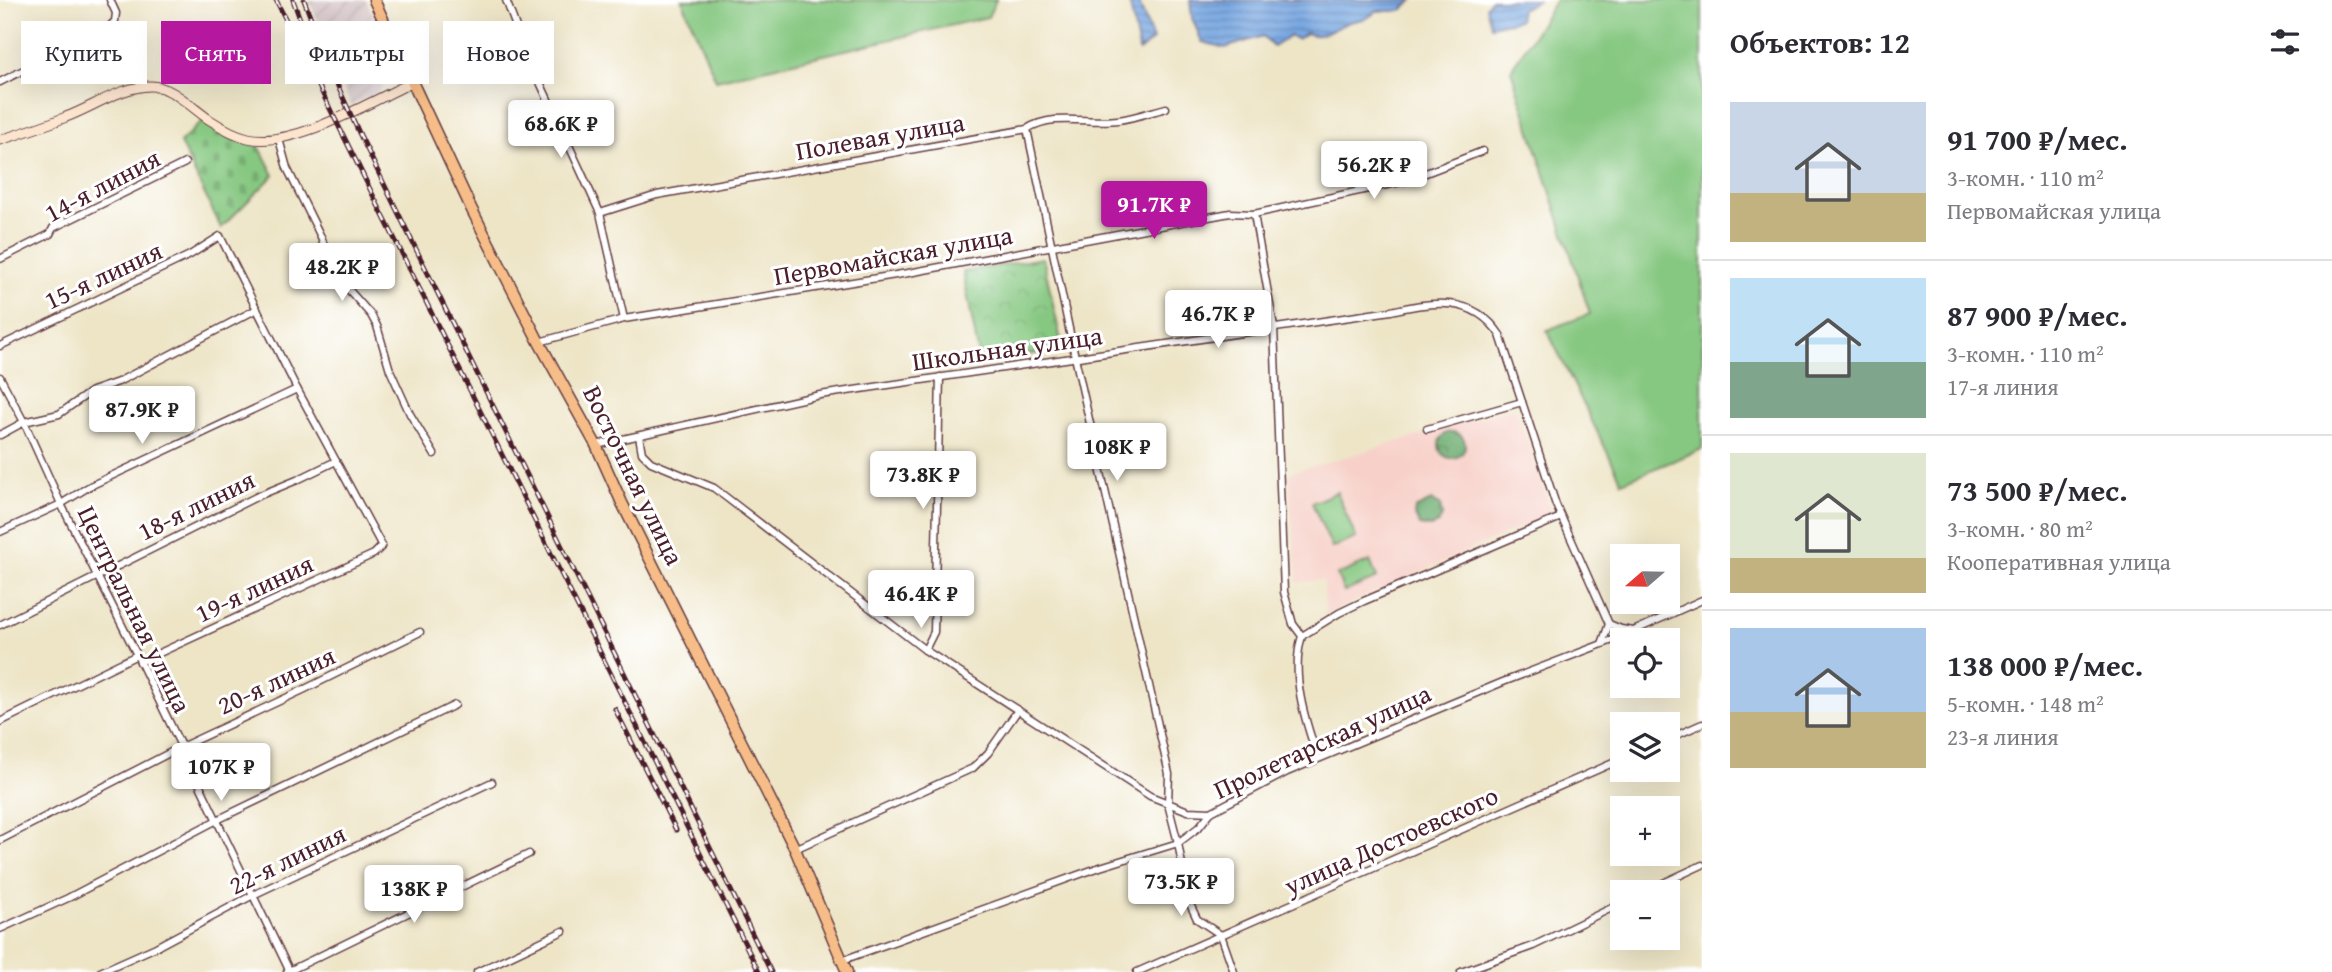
<!DOCTYPE html>
<html lang="ru">
<meta charset="utf-8">
<style>
body{margin:0;font-family:"Gentium Book Plus",serif;background:#f7f7f7;color:#2b2b33;height:100vh;display:flex;flex-direction:column;font-size:26px;white-space:nowrap}
*{box-sizing:border-box;margin:0}
p{font-size:23px;color:#7c7c81}
.icon{flex:none;width:38px;height:38px;fill:none;stroke:currentColor;stroke-width:2;stroke-linecap:round;stroke-linejoin:round}
.map{position:relative;flex:1;overflow:hidden}
.sheet{display:flex;flex-direction:column;background:#fff;width:630px}
.sheet>*{flex:none}
.top-card{position:absolute;left:21px;top:21px;width:665px;height:63px;display:flex;gap:14px}
.needle{width:46px;rotate:250deg}
.fabs{position:absolute;left:1610px;top:544px;display:grid;gap:14px}
.fabs a{display:grid;place-items:center;width:70px;height:70px;border-radius:0px;background:#fff;box-shadow:0 7px 28px #0002;font-size:35px}
.price{position:absolute;translate:-50% -60px;padding:0 16px;border-radius:7px;background:#fff;color:#222;font-size:23px;line-height:46px;filter:drop-shadow(0 2px 4px #0008)}
.price::after{content:'';position:absolute;left:50%;top:42px;width:21px;height:16px;margin-left:-10px;background:inherit;clip-path:polygon(0 0,100% 0,50% 100%)}
.price.selected{background:#b5179e;color:#fff}
ul{padding:0;list-style:none}
li{display:flex;align-items:center;gap:21px;height:175px;padding:0 28px}
li+li{border-top:2px solid #e1e1e2}
li span{display:grid;place-items:center;flex:none;width:196px;height:140px;border-radius:0px;color:#555}
li>.icon{margin-inline-start:auto}
span .icon{width:84px;height:84px;fill:#fffc;stroke-width:1}
li b{font-size:30px}
h2{display:flex;justify-content:space-between;align-items:center;height:84px;padding:0 28px;font-size:30px}
.pill{padding:0 24px;border-radius:0px;background:#fff;box-shadow:0 7px 28px #0002;font-size:24px;line-height:63px}
.pill.selected{background:#b5179e;color:#fff}
main{display:flex;flex:1;min-height:0}
.map>svg:first-child{display:block}
.built{fill:#f7d1c9}
.industrial{fill:url(#industrial-furrows)}
.grass{fill:#86c881;stroke:#687456;stroke-width:2}
.forest{fill:url(#forest-crowns);stroke:#5b664d;stroke-width:2}
.cemetery{fill:url(#cemetery-stones);stroke:#687456;stroke-width:2}
.park{fill:url(#park-crowns);stroke:#687456;stroke-width:2}
.water{fill:url(#water-rules);stroke:#626486;stroke-width:2}
.lines{fill:none;stroke-linecap:round;stroke-linejoin:round}
.street-casing{stroke:#633d42;stroke-width:9}
.secondary-casing{stroke:#633d42;stroke-width:11}
.primary-casing{stroke:#633d42;stroke-width:13}
.street{stroke:#fff;stroke-width:6}
.secondary{stroke:#fce5cf;stroke-width:9}
.primary{stroke:#f7bd88;stroke-width:10}
.rail-casing{stroke:#4a1f2b;stroke-width:5}
.rail{stroke:#fff;stroke-width:2.5;stroke-dasharray:8;stroke-linecap:butt}
.labels{text-anchor:middle;dominant-baseline:central;stroke-width:6;stroke-linejoin:round;paint-order:stroke}
.street-label{font-size:26px;fill:#4a1f2b;stroke:#fff}
</style>
<main>
<div class="map">
<svg width="1702" height="972" viewBox="0 0 1702 972">
<defs>
<pattern id="industrial-furrows" width="10" height="10" patternUnits="userSpaceOnUse" patternTransform="scale(1.75)"><rect width="10" height="10" fill="#d2bfc1"/><path d="M-1 1l2-2M0 10L10 0M9 11l2-2" fill="none" stroke="#b6a4a6"/></pattern>
<pattern id="forest-crowns" width="20" height="18" patternUnits="userSpaceOnUse" patternTransform="scale(1.75)"><rect width="20" height="18" fill="#6cac6f"/><path d="M2 6a3 3 0 1 1 6 0M12 15a3 3 0 1 1 6 0" fill="none" stroke="#5b8b5b"/></pattern>
<pattern id="cemetery-stones" width="16" height="16" patternUnits="userSpaceOnUse" patternTransform="scale(1.75)"><rect width="16" height="16" fill="#86c881"/><path d="M2 7V4a2 2 0 0 1 4 0v3zM10 15v-3a2 2 0 0 1 4 0v3z" fill="#75ab70"/></pattern>
<pattern id="park-crowns" width="20" height="18" patternUnits="userSpaceOnUse" patternTransform="scale(1.75)"><rect width="20" height="18" fill="#86c881"/><path d="M2 6a3 3 0 1 1 6 0M12 15a3 3 0 1 1 6 0" fill="none" stroke="#75ab70"/></pattern>
<pattern id="water-rules" width="6" height="5" patternUnits="userSpaceOnUse" patternTransform="scale(1.75)"><rect width="6" height="5" fill="#79a8e2"/><path d="M0 2.5h6" fill="none" stroke="#6588b7"/></pattern>
</defs>
<rect width="100%" height="100%" fill="#fff"/>
<filter id="ink" filterUnits="userSpaceOnUse"><feTurbulence type="fractalNoise" baseFrequency=".0143" numOctaves="2"/><feDisplacementMap in="SourceGraphic" scale="14" xChannelSelector="R" yChannelSelector="G"/><feConvolveMatrix kernelMatrix="1 2 1 2 8 2 1 2 1" color-interpolation-filters="sRGB"/></filter>
<filter id="wash" filterUnits="userSpaceOnUse"><feTurbulence type="fractalNoise" baseFrequency=".00686" numOctaves="4" result="noise"/><feDisplacementMap in="SourceGraphic" scale="28" xChannelSelector="R" yChannelSelector="G"/><feGaussianBlur stdDeviation="1.57" result="paint"/><feColorMatrix in="noise" values="0 0 0 0 0 0 0 0 0 0 0 0 0 0 0 0 0 1.4 0 .05"/><feComposite in="paint" operator="in"/></filter>
<g filter="url(#wash)">
<rect width="100%" height="100%" fill="#eee5c7"/>
<path class="built" d="M 1515,408 L 1552,513 L 1326,614 L 1323,580 L 1297,582 L 1289,473 Z"/>
<path class="industrial" d="M 309,0 L 366,0 L 393,56 L 389,75 L 379,91 L 351,106 Z"/>
<g class="grass">
<path d="M 682,0 L 996,0 L 988,17 L 716,80 Z"/>
<path d="M 1556,0 L 1702,0 L 1702,449 L 1622,482 L 1547,330 L 1590,314 L 1511,70 Z"/>
<path d="M 1337,492 L 1356,538 L 1332,548 L 1312,503 Z"/>
<path d="M 1370,561 L 1377,578 L 1344,592 L 1337,575 Z"/>
</g>
<g class="forest">
<circle cx="1452" cy="445" r="13"/>
<path d="M 1431,501 L 1440,505 L 1442,516 L 1438,524 L 1430,527 L 1420,525 L 1414,515 L 1415,509 Z"/>
</g>
<path class="cemetery" d="M 202,121 L 234,140 L 259,146 L 274,175 L 221,228 L 180,143 Z"/>
<path class="park" d="M 1043,258 L 1063,350 L 980,361 L 963,272 Z"/>
<g class="water">
<path d="M 1129,0 L 1138,0 L 1153,40 L 1139,51 Z"/>
<path d="M 1190,0 L 1413,0 L 1401,11 L 1376,11 C 1368,20 1361,19 1350,22 C 1335,26 1323,41 1306,33 L 1297,39 L 1290,36 L 1273,47 L 1263,36 L 1225,48 L 1202,42 L 1192,18 Z"/>
<path d="M 1491,0 L 1539,0 L 1521,9 L 1519,20 L 1491,26 L 1486,7 Z"/>
</g>
</g>
<g filter="url(#ink)">
<g class="lines">
<g class="street-casing">
<g id="street">
<path d="M 506,0 L 522,43 L 600,213 L 624,319"/>
<path d="M 0,82 L 110,26 L 115,21 L 116,13 L 110,0"/>
<path d="M 1027,129 L 1075,357 L 1169,774 L 1168,804 L 1178,843 L 1189,902 L 1197,919 L 1221,935 L 1234,972"/>
<path d="M 279,139 L 287,168 L 322,239 L 329,262 L 334,273 L 371,315 L 377,326 L 390,370 L 410,414 L 434,454"/>
<path d="M 600,213 L 657,195 L 1027,129 C 1054,112 1088,124 1118,120 C 1134,118 1151,112 1166,108"/>
<path d="M 1254,214 L 1274,327 L 1284,592 L 1293,624 L 1302,636 C 1290,674 1305,721 1318,758"/>
<path d="M 0,259 L 50,234 L 53,228 L 185,163"/>
<path d="M 539,342 L 624,319 L 908,273 L 1230,213 L 1254,214 L 1405,181 L 1483,151"/>
<path d="M 0,346 L 190,255 L 220,236 L 297,389 L 382,546 L 374,554 L 140,662"/>
<path d="M 0,377 L 24,422 L 61,504 L 137,655 L 290,972"/>
<path d="M 1427,429 L 1522,402"/>
<path d="M 0,435 L 24,422 L 59,414 L 92,391 L 118,382 L 257,309"/>
<path d="M 639,436 L 642,453 L 651,462 L 714,488 L 925,650 L 1150,796 L 1188,811 L 1211,812"/>
<path d="M 596,445 L 820,395 L 1391,311 C 1432,301 1474,295 1500,335 L 1556,505 L 1609,624 L 1621,629 L 1633,631"/>
<path d="M 0,532 L 61,504 L 90,486 L 297,389"/>
<path d="M 0,625 L 258,496 L 297,480 L 336,461"/>
<path d="M 1302,636 L 1339,613 L 1364,601 L 1561,517"/>
<path d="M 1602,644 L 1609,624"/>
<path d="M 925,650 L 934,632 L 940,377"/>
<path d="M 0,722 L 137,655"/>
<path d="M 1668,739 L 1702,724"/>
<path d="M 0,840 L 181,747 L 303,690 L 420,632"/>
<path d="M 795,849 L 973,768 L 988,753 L 1018,710"/>
<path d="M 1644,892 L 1702,865"/>
<path d="M 0,929 L 68,898 L 217,820 L 455,705"/>
<path d="M 843,960 L 1100,867 L 1178,843 L 1199,827 L 1211,812 L 1287,772 L 1503,682 L 1618,638 L 1702,600"/>
<path d="M 100,972 L 156,947 L 253,895 L 492,782"/>
<path d="M 287,972 L 529,854"/>
<path d="M 477,972 L 563,931"/>
<path d="M 1137,972 L 1622,759"/>
<path d="M 1461,972 L 1533,946 L 1622,903"/>
</g>
</g>
<g class="secondary-casing">
<path id="secondary" d="M 0,140 C 22,133 44,126 66,117 C 93,107 120,87 150,86 C 171,85 193,109 210,120 C 221,127 235,135 248,138 C 293,149 371,101 413,82"/>
</g>
<g class="primary-casing">
<path id="primary" d="M 374,0 L 472,210 L 539,342 L 596,445 L 622,503 L 795,849 L 847,972"/>
</g>
<use href="#street" class="street"/>
<use href="#secondary" class="secondary"/>
<use href="#primary" class="primary"/>
<g class="rail-casing">
<g id="rail">
<path d="M 276,0 L 759,972"/>
<path d="M 293,0 L 312,52"/>
<path d="M 304,0 L 331,71 L 360,135 L 771,972"/>
<path d="M 615,709 L 676,830"/>
</g>
</g>
<use href="#rail" class="rail"/>
</g>
</g>
<g class="labels">
<g class="street-label">
<text transform="translate(880 136) rotate(-10)">Полевая улица</text>
<text transform="translate(102 185) rotate(-28)">14-я линия</text>
<text transform="translate(893 255) rotate(-10)">Первомайская улица</text>
<text transform="translate(103 275) rotate(-25)">15-я линия</text>
<text transform="translate(1007 348) rotate(-8)">Школьная улица</text>
<text transform="translate(634 475) rotate(64)">Восточная улица</text>
<text transform="translate(196 505) rotate(-26)">18-я линия</text>
<text transform="translate(254 588) rotate(-25)">19-я линия</text>
<text transform="translate(135 609) rotate(64)">Центральная улица</text>
<text transform="translate(276 680) rotate(-25)">20-я линия</text>
<text transform="translate(1322 741) rotate(-25)">Пролетарская улица</text>
<text transform="translate(1391 840) rotate(-24)">улица Достоевского</text>
<text transform="translate(287 859) rotate(-26)">22-я линия</text>
</g>
</g>
</svg>
<div class="fabs">
<a><svg class="needle" viewBox="-14 -14 28 28"><path d="M0-13l5 13h-10z" fill="#e53935"/><path d="M0 13l5-13h-10z" fill="#7c7c81"/></svg></a>
<a><svg class="icon" aria-label="locate" viewBox="0 0 24 24"><circle cx="12" cy="12" r="6"/><path d="M12 2v4M12 18v4M2 12h4M18 12h4"/></svg></a>
<a><svg class="icon" aria-label="layers" viewBox="0 0 24 24"><path d="M12 4l9 5-9 5-9-5zM3 14l9 5 9-5"/></svg></a>
<a>+</a>
<a>−</a>
</div>
<b class="price" style="left:561px;top:160px">68.6K ₽</b>
<b class="price" style="left:1374px;top:201px">56.2K ₽</b>
<b class="price selected" style="left:1154px;top:241px">91.7K ₽</b>
<b class="price" style="left:342px;top:303px">48.2K ₽</b>
<b class="price" style="left:1218px;top:350px">46.7K ₽</b>
<b class="price" style="left:142px;top:446px">87.9K ₽</b>
<b class="price" style="left:1117px;top:483px">108K ₽</b>
<b class="price" style="left:923px;top:511px">73.8K ₽</b>
<b class="price" style="left:921px;top:630px">46.4K ₽</b>
<b class="price" style="left:221px;top:803px">107K ₽</b>
<b class="price" style="left:1181px;top:918px">73.5K ₽</b>
<b class="price" style="left:414px;top:925px">138K ₽</b>
<div class="top-card">
<a class="pill">Купить</a>
<a class="pill selected">Снять</a>
<a class="pill">Фильтры</a>
<a class="pill">Новое</a>
</div>
</div>
<section class="sheet">
<h2>Объектов: 12<svg class="icon" aria-label="filters" viewBox="0 0 24 24"><path d="M4 7h16M4 17h16"/><circle cx="9" cy="7" r="2"/><circle cx="15" cy="17" r="2"/></svg></h2>
<ul>
<li><span style="background:linear-gradient(#c9d6e8 65%,#c2b280 0)"><svg class="icon" aria-label="home" viewBox="0 0 24 24"><path d="M3 11l9-7 9 7M6 9v11h12V9"/></svg></span><div><b>91 700 ₽/мес.</b><p>3-комн. · 110 m²</p><p>Первомайская улица</p></div></li>
<li><span style="background:linear-gradient(#bfe0f5 60%,#7fa58c 0)"><svg class="icon" aria-label="home" viewBox="0 0 24 24"><path d="M3 11l9-7 9 7M6 9v11h12V9"/></svg></span><div><b>87 900 ₽/мес.</b><p>3-комн. · 110 m²</p><p>17-я линия</p></div></li>
<li><span style="background:linear-gradient(#dfe7d0 75%,#c2b280 0)"><svg class="icon" aria-label="home" viewBox="0 0 24 24"><path d="M3 11l9-7 9 7M6 9v11h12V9"/></svg></span><div><b>73 500 ₽/мес.</b><p>3-комн. · 80 m²</p><p>Кооперативная улица</p></div></li>
<li><span style="background:linear-gradient(#a9c7e8 60%,#c2b280 0)"><svg class="icon" aria-label="home" viewBox="0 0 24 24"><path d="M3 11l9-7 9 7M6 9v11h12V9"/></svg></span><div><b>138 000 ₽/мес.</b><p>5-комн. · 148 m²</p><p>23-я линия</p></div></li>
</ul>
</section>
</main>
